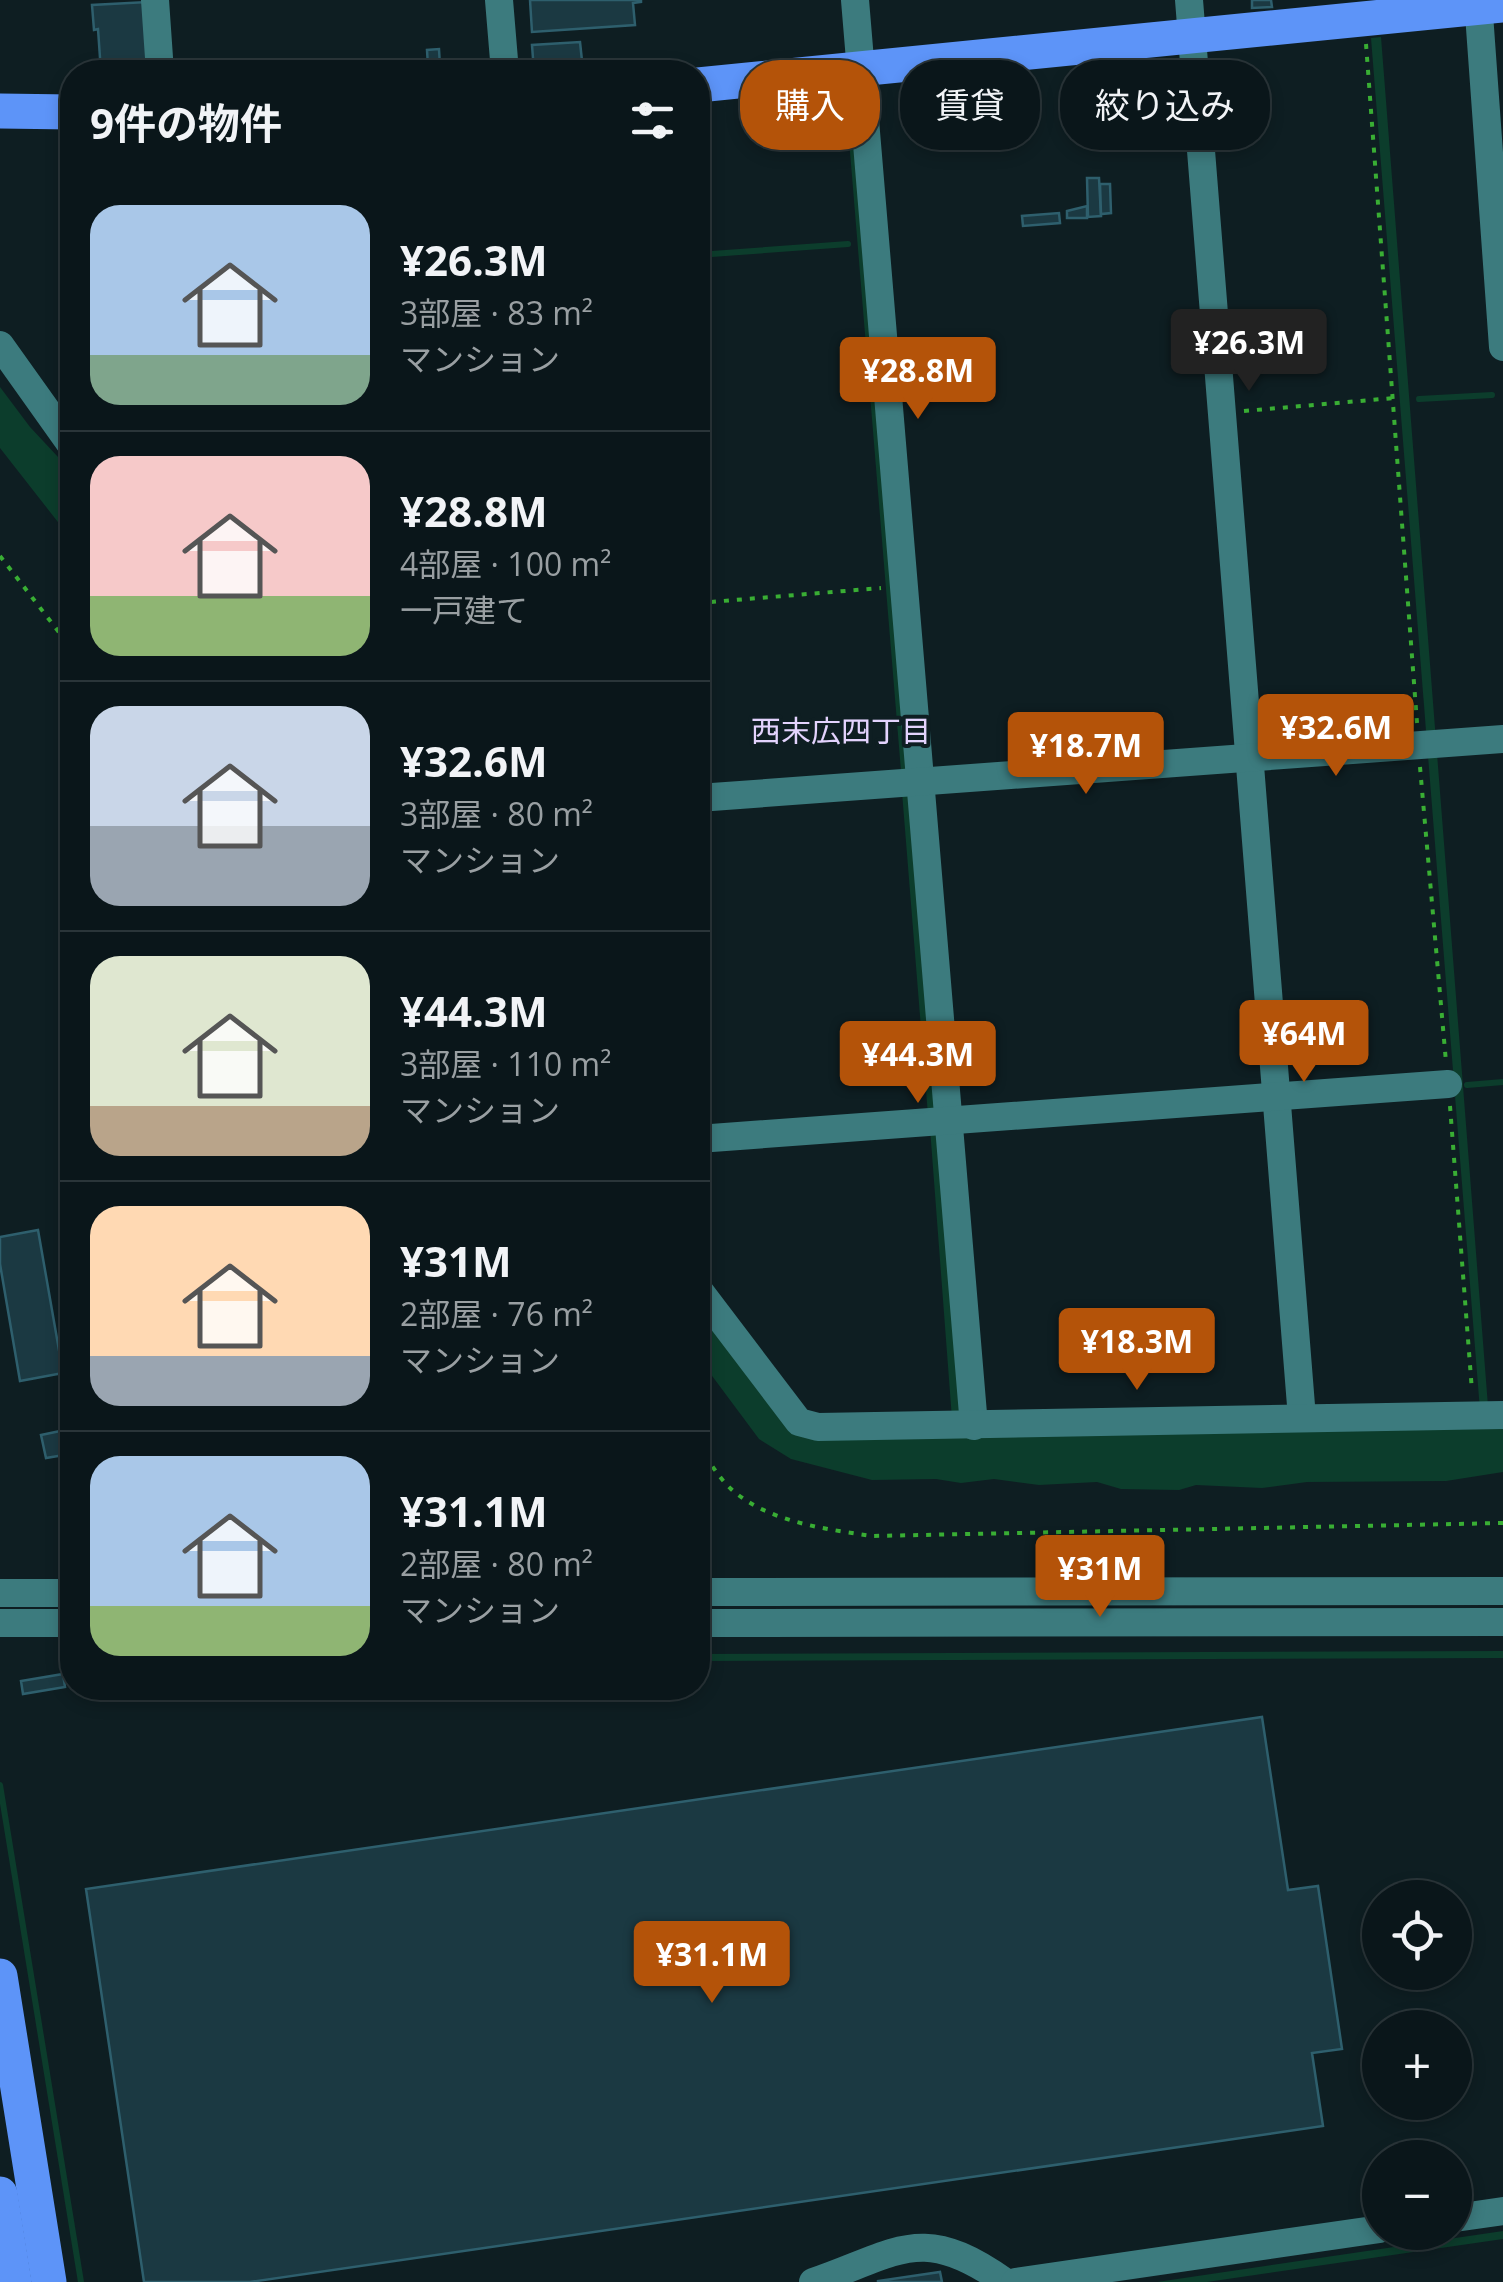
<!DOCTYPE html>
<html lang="ja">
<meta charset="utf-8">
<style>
body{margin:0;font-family:"Open Sans","Noto Sans JP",sans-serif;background:#131f23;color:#f1f3f6;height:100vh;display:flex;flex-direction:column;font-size:38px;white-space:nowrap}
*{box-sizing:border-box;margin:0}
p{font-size:32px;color:#999fa2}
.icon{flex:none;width:55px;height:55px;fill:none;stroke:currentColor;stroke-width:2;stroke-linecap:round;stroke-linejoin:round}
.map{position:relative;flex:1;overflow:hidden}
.details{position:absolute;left:60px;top:60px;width:650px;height:1640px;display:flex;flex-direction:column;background:#0a161a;border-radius:40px;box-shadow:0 5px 15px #0003,0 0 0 2px #2a3539}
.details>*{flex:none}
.banner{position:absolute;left:740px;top:60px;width:612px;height:90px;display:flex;gap:20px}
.controls{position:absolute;left:1362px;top:1880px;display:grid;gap:20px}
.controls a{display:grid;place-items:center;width:110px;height:110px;border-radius:50%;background:#0a161a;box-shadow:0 5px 15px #0003,0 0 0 2px #2a3539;font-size:50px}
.price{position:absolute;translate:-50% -85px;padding:0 22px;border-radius:10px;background:#b45309;color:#fff;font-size:32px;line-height:65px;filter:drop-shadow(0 2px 5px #0008)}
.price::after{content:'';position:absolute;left:50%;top:60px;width:30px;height:22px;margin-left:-15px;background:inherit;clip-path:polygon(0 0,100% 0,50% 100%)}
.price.active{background:#222;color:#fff}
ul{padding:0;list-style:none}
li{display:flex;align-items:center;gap:30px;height:250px;padding:0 30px}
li+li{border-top:2px solid #2a3539}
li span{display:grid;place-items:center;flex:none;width:280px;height:200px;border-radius:30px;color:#555}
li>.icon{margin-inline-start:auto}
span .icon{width:120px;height:120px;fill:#fffc;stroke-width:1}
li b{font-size:42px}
h2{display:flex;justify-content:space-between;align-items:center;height:120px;padding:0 30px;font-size:42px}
.chip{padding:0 35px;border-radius:40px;background:#0a161a;box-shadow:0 5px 15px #0003,0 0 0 2px #2a3539;font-size:35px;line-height:90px}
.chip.active{background:#b45309;color:#fff}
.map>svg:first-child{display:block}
.water{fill:#0c3d2c}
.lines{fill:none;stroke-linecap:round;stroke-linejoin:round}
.stream{stroke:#0c3d2c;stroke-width:6}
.building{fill:#1b3942;stroke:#2e5f6d;stroke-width:2.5}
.path{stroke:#39ae34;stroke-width:4;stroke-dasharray:5 8;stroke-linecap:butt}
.minor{stroke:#3c7b7e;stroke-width:28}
.major{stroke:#5d94f8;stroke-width:35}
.labels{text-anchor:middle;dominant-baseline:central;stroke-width:8;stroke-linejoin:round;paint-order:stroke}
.neighbourhood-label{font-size:30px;fill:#e3d3fd;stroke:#0e1e22}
</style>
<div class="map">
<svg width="1503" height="2282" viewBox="0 0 1503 2282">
<rect width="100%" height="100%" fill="#0e1e22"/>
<g class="water">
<path d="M 1381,37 L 1488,1406 L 1503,1423 L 1503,1472 L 1446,1481 L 1307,1482 L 1262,1488 L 1196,1485 L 1179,1490 L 1121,1489 L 1097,1482 L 1039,1485 L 994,1479 L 961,1483 L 936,1479 L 872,1480 L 791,1459 L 759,1439 L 698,1357 L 698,1303 L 779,1412 L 953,1432 L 930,1128 L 938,1127 L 968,1432 L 1481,1423 L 1371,38 Z"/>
<path d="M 854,90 L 910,771 L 901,771 L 845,91 Z"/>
<path d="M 0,387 L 30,427 L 72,472 L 72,540 L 0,448 Z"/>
<path d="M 910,791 L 937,1114 L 928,1115 L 902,792 Z"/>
<path d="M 1503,1651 L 1503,1658 L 698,1661 L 698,1654 Z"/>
<path d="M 1503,2231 L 1503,2239 L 1207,2282 L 1157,2282 Z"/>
</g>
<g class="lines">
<g class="stream">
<path d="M 698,255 L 848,244"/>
<path d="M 1419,399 L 1492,395"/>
<path d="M 1467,1085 L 1503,1082"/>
<path d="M 0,1785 L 81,2282"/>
</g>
</g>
<g class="building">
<path d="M 530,0 L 641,0 L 641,2 L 633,3 L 635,25 L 532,32 Z"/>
<path d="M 1252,0 L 1271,0 L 1272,7 L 1252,8 Z"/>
<path d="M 147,2 L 148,72 L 101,72 L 98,29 L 94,30 L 92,5 Z"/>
<path d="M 580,42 L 583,70 L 534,72 L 532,45 Z"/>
<path d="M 439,49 L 440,66 L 428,67 L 427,50 Z"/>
<path d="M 1087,178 L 1099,178 L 1101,216 L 1088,217 Z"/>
<path d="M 1100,184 L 1110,184 L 1111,213 L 1101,214 Z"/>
<path d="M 1087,206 L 1087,218 L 1067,218 L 1067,211 Z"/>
<path d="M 1059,213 L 1060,223 L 1023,226 L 1022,216 Z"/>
<path d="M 38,1230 L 63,1373 L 20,1381 L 0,1264 L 0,1237 Z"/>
<path d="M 65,1430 L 70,1454 L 46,1458 L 41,1435 Z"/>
<path d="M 63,1674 L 65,1687 L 23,1694 L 21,1681 Z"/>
<path d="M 1262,1717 L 1288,1890 L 1318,1886 L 1342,2049 L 1312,2053 L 1323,2126 L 250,2282 L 144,2282 L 86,1889 Z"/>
<path d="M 940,2272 L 942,2282 L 878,2282 L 878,2281 Z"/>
</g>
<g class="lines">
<g class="path">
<path d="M 1366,44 L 1417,723"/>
<path d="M 1244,411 L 1394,398"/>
<path d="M 0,556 L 72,649"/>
<path d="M 698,603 L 881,588"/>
<path d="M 1420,767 L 1446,1062"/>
<path d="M 1450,1106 L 1472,1391"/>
<path d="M 698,1445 C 708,1459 718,1477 731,1489 C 768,1522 825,1529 872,1536 L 1503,1523"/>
</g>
<g class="minor">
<path d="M 155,0 L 160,72"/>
<path d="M 499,0 L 505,72"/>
<path d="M 855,0 L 974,1426"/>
<path d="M 1189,0 L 1302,1418"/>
<path d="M 1478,0 L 1503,347"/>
<path d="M 0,345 L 72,446"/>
<path d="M 698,798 L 1503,739"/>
<path d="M 698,1139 L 1448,1084"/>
<path d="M 698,1289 L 799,1422 L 818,1427 L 1503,1415"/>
<path d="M 698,1592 L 1503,1591"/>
<path d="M 0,1593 L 72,1593"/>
<path d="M 0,1623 L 72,1623"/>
<path d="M 698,1623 L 1503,1622"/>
<path d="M 1455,2218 L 1503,2211"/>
<path d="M 813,2282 C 898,2253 921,2222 1005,2282"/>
<path d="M 1015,2282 L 1380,2229"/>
</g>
<g class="major">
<path d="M 698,85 L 1503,5"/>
<path d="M 0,111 L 72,112"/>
<path d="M 0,1976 L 49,2282"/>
<path d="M 0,2194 L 14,2282"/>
</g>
</g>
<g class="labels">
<g class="neighbourhood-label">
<text x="841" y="730">西末広四丁目</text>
</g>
</g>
</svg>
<div class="controls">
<a><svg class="icon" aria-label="locate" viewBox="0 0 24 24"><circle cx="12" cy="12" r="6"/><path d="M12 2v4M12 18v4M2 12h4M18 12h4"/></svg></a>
<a>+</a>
<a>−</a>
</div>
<b class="price active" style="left:1249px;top:394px">¥26.3M</b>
<b class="price" style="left:918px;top:422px">¥28.8M</b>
<b class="price" style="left:1336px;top:779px">¥32.6M</b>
<b class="price" style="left:1086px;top:797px">¥18.7M</b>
<b class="price" style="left:1304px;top:1085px">¥64M</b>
<b class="price" style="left:918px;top:1106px">¥44.3M</b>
<b class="price" style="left:1137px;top:1393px">¥18.3M</b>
<b class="price" style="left:1100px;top:1620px">¥31M</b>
<b class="price" style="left:712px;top:2006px">¥31.1M</b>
<div class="banner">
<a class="chip active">購入</a>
<a class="chip">賃貸</a>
<a class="chip">絞り込み</a>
</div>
<section class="details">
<h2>9件の物件<svg class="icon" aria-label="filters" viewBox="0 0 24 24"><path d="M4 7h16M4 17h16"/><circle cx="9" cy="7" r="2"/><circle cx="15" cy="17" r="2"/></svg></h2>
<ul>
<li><span style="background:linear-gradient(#a9c7e8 75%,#7fa58c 0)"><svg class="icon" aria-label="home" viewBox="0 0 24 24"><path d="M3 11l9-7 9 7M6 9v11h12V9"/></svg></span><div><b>¥26.3M</b><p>3部屋 · 83 m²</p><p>マンション</p></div></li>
<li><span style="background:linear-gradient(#f6c9c9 70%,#8fb573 0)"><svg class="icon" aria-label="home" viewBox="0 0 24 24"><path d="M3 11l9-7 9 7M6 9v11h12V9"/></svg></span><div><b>¥28.8M</b><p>4部屋 · 100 m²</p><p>一戸建て</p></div></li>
<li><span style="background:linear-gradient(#c9d6e8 60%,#9aa5b1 0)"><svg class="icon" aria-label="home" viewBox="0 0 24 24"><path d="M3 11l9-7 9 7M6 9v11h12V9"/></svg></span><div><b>¥32.6M</b><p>3部屋 · 80 m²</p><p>マンション</p></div></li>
<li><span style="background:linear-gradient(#dfe7d0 75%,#b9a48a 0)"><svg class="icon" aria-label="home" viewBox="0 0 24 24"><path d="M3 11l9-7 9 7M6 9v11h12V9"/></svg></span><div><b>¥44.3M</b><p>3部屋 · 110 m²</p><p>マンション</p></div></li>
<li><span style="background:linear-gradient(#ffd9b3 75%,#9aa5b1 0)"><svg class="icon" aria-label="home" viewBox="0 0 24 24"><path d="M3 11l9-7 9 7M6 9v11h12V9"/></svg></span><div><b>¥31M</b><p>2部屋 · 76 m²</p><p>マンション</p></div></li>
<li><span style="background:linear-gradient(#a9c7e8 75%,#8fb573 0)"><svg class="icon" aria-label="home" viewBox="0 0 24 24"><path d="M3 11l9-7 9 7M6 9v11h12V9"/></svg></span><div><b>¥31.1M</b><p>2部屋 · 80 m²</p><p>マンション</p></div></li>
</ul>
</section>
</div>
